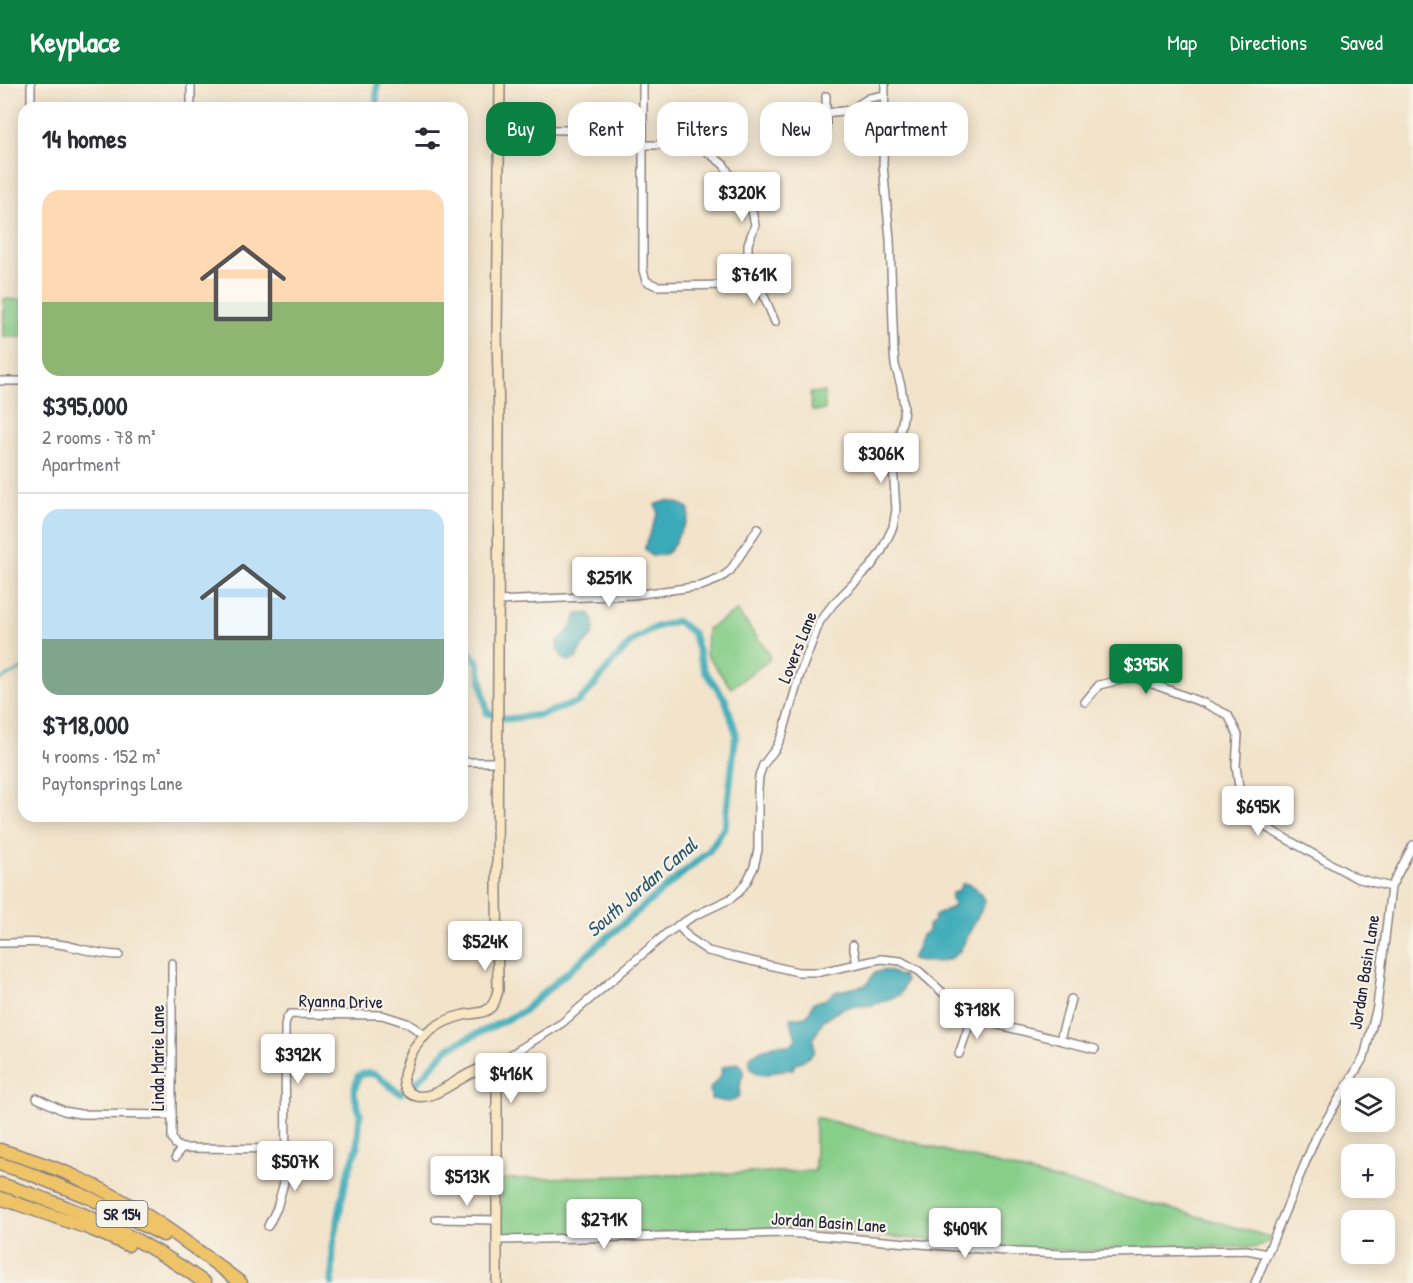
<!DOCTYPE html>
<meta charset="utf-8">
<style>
body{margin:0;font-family:"Patrick Hand",sans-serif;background:#f7f7f7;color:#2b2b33;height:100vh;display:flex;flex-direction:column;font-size:22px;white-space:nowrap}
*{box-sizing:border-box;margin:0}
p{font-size:20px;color:#7c7c81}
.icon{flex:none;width:33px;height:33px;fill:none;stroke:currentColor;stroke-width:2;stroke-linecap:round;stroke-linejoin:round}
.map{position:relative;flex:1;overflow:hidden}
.panel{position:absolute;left:18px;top:18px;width:450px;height:720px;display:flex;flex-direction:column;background:#fff;border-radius:18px;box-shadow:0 3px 15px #0003}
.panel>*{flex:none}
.top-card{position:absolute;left:486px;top:18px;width:570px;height:54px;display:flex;gap:12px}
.buttons{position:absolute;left:1341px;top:994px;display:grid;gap:12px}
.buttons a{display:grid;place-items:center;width:54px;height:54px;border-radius:12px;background:#fff;box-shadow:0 3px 15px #0003;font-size:30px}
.price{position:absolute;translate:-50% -51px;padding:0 14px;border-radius:6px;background:#fff;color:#222;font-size:20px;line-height:39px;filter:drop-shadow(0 2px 3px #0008)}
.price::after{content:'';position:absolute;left:50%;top:36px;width:18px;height:14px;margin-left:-9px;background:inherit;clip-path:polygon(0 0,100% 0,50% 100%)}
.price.current{background:#0b8043;color:#fff}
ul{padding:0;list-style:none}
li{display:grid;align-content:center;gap:12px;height:318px;padding:0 24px}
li+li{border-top:2px solid #e1e1e2}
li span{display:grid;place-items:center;height:186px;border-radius:18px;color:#555}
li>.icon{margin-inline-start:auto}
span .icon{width:108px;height:108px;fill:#fffc;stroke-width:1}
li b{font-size:26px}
h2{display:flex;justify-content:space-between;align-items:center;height:72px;padding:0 24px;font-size:26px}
.pill{padding:0 21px;border-radius:18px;background:#fff;box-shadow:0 3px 15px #0003;font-size:21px;line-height:54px}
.pill.current{background:#0b8043;color:#fff}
header{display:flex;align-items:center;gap:36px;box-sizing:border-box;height:84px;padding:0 30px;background:#0b8043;color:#fff}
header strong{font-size:28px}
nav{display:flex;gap:33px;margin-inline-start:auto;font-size:21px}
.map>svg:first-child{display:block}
.green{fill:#87ce89;stroke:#547862;stroke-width:1.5}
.water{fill:#3aaab8;stroke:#2e667a;stroke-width:1.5}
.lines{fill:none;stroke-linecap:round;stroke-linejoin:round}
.stream{stroke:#3aaab8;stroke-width:2}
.canal{stroke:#3aaab8;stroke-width:7}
.street-casing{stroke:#8a8282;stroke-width:10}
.secondary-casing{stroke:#8a8282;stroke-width:12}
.highway-casing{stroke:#8a8282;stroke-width:15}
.street{stroke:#fff;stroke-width:7}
.secondary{stroke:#f9e7c3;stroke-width:9}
.highway{stroke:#efc469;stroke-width:12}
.labels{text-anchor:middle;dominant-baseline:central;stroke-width:4.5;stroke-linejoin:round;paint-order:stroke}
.shield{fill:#f7f3e8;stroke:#62616f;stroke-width:1.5}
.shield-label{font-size:16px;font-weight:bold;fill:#22223b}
.street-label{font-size:18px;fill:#22223b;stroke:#f7f3e8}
.water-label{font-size:20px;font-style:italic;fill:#2c586d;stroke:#f7f3e8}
</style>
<header>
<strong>Keyplace</strong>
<nav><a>Map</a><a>Directions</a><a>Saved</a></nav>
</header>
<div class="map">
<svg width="1413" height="1199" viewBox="0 0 1413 1199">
<rect width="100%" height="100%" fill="#f7f3e8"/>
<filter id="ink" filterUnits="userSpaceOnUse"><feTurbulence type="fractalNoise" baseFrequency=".0167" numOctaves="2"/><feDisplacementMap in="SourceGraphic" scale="12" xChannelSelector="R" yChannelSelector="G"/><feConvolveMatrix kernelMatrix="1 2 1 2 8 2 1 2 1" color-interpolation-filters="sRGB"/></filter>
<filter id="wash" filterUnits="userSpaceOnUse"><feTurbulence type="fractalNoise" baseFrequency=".008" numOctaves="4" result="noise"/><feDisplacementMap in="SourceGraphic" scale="24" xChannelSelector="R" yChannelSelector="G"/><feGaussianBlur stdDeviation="1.35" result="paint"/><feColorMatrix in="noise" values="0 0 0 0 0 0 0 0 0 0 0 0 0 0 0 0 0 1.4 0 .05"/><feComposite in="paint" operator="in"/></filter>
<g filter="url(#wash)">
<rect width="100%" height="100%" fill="#f2e3ca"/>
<g class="green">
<path d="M 4,215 L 24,216 L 24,253 L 4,253 Z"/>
<path d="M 824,308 L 825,326 L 812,327 L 810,309 Z"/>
<path d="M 737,527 L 769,569 L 769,576 L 731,604 L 706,570 L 707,545 Z"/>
<path d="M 815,1033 L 1186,1129 L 1270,1153 C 1267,1160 1264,1162 1257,1163 L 1141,1164 L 1081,1167 L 1033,1165 L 789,1144 L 561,1152 L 506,1150 L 501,1147 L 501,1096 L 505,1095 L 815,1087 Z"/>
</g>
<g class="water">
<path d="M 666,417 C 671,417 675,418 680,420 C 699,425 684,440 679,450 C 675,457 673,466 665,470 C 661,472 656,471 651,472 L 645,465 L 645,462 L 657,431 L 658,427 L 655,421 Z"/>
<path d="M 589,529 C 595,536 595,542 593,551 C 587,556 578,567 576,575 L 569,577 L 562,574 L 557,563 L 557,558 L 570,545 L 577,531 Z"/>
<path d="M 962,800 C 974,798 980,808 985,818 L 960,867 C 947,881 928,879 911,875 L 915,869 L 922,851 L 928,848 L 928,841 L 933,838 L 935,832 L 954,822 L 954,819 L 951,816 L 952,809 L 958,807 Z"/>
<path d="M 883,886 L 891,888 L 899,892 L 903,890 L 904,894 L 906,897 L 900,911 L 873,921 L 848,923 L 842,925 L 822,937 C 822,944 816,947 814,954 C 813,958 815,964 814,968 C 812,972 798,979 794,981 L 793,986 C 789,986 785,985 782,986 C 768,987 767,997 751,985 C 747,970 753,969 765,965 C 768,964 770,962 774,961 C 782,958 789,966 796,955 L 790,934 C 805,931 807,937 813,919 L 826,915 L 835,908 L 866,901 L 875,889 Z"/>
<path d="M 737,979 C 746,985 744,987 741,996 C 740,1001 740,1007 739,1012 C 736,1013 735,1016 732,1017 C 728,1020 716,1015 711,1015 C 711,1013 710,1007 710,1005 C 713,997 724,996 721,985 L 723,983 Z"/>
</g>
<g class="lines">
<path class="stream" d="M 0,596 L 24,584"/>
<g class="canal">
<path d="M 376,24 L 377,0"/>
<path d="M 413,1003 L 448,964 L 522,928 L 625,838 L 709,767 L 725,743 L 736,649 L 725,615 L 704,586 L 693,549 L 677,537 L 656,543 L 632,557 L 611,580 L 591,605 L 578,618 L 540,631 L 507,635 L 487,629 L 478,578 L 462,560"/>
<path d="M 332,1199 L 333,1162 L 346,1095 L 357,1064 L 360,1030 L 354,1009 L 358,992 C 378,982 386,1003 401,1009"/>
</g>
</g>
</g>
<g filter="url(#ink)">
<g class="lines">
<g class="street-casing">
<g id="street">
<path d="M 31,0 L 31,24"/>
<path d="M 643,0 L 643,186 L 646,197 L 657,202 L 737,201 L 756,195"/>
<path d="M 826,12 L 826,44"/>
<path d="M 191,22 L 191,0"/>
<path d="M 826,29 L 850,26 L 869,14 L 885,11"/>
<path d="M 500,45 L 569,46 L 608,60 L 620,61 L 684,61 L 694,63 L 705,66 L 724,81 L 752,127 L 755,141 L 748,160 L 748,174 L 775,238"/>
<path d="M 0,297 L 24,297"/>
<path d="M 498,517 L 633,511 L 701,502 L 719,495 L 730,487 L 758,444"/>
<path d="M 1085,618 L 1099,601 L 1134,593 L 1206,620 L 1228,631 L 1238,651 L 1236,682 L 1240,710 L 1267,744 L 1356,794 L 1391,803"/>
<path d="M 462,678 L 497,678"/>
<path d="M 678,841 L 689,854 L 708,867 L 798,888 L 820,888 L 881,875 L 901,877 L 919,887 L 963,927 L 972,933 L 986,938 L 1095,965"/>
<path d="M 0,859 C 19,859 39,857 58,860 C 79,863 97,871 119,871"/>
<path d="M 853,861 L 857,880"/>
<path d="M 172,879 L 172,1054 L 175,1060 L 181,1064"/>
<path d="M 1060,956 L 1071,915"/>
<path d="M 959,970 L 972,933"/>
<path d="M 490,987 L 502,976 L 562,939 L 667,849 L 692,833 L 730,815 L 739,808 L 747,797 L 754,783 L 758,766 L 758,705 L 759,692 L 763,681 L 776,664 L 783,649 L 800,590 L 820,537 L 833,520 L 871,482 L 881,468 L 893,443 L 896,426 L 893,381 L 903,334 L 904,322 L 901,302 L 895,281 L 894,269 L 890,155 L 883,81 L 885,0"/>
<path d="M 37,1014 L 64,1027 L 80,1030 L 172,1031"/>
<path d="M 181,1064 L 286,1065"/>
<path d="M 176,1073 L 181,1064"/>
<path d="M 436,1135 L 497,1136"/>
<path d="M 268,1142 L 277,1124 L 286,1091 L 285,942 L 286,936 L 290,930 L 382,931 L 407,939 L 425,951"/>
<path d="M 497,1156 L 787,1149 L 1017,1168 L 1063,1170 L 1247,1166 L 1267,1170"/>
<path d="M 1255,1199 L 1316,1053 L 1364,973 L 1377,923 L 1391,803 L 1413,761"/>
</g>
</g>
<g class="secondary-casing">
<path id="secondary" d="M 497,1199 L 497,998 C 487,956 437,1029 410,1009 C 402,1003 403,992 406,984 C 413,955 437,937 464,931 C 472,929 481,930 487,926 C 494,922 496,914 498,906 L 497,806 L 499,338 L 497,246 L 500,0"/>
</g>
<g class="highway-casing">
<g id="highway">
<path d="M 0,1066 C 26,1074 53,1082 78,1094 C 137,1120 190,1160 241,1199"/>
<path d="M 0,1080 L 28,1089 L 90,1114 L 163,1151"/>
<path d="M 0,1100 C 72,1122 143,1154 205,1199"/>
<path d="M 0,1114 L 91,1145 L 128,1161"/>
</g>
</g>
<use href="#street" class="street"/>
<use href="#secondary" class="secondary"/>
<use href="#highway" class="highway"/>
</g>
</g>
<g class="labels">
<rect class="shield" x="96.5" y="1117" width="51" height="26" rx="4.5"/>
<g class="shield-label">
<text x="122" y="1130">SR 154</text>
</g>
<g class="street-label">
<text transform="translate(797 563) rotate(-68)">Lovers Lane</text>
<text transform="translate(1364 888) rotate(-81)">Jordan Basin Lane</text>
<text transform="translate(341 917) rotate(1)">Ryanna Drive</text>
<text transform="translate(157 974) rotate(-90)">Linda Marie Lane</text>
<text transform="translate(829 1138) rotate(4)">Jordan Basin Lane</text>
</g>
<g class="water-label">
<text transform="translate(641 803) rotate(-41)">South Jordan Canal</text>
</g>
</g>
</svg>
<div class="buttons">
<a><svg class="icon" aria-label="layers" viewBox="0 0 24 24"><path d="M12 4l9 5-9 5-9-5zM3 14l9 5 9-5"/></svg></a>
<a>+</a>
<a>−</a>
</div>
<b class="price" style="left:742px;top:139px">$320K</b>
<b class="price" style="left:754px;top:221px">$761K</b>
<b class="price" style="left:881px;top:400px">$306K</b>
<b class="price" style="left:609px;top:524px">$251K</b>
<b class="price current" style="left:1146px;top:611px">$395K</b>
<b class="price" style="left:1258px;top:753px">$695K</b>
<b class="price" style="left:485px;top:888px">$524K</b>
<b class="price" style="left:977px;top:956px">$718K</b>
<b class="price" style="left:298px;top:1001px">$392K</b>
<b class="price" style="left:511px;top:1020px">$416K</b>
<b class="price" style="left:295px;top:1108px">$507K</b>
<b class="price" style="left:467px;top:1123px">$513K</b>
<b class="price" style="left:604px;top:1166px">$271K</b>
<b class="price" style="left:965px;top:1175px">$409K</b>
<div class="top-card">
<a class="pill current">Buy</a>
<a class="pill">Rent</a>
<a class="pill">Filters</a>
<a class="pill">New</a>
<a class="pill">Apartment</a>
</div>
<section class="panel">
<h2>14 homes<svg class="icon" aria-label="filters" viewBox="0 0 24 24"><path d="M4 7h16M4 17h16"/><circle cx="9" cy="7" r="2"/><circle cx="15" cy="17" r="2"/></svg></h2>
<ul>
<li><span style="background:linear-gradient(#ffd9b3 60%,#8fb573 0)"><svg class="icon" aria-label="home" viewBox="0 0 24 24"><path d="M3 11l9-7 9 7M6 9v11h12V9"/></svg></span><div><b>$395,000</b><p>2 rooms · 78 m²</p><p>Apartment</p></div></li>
<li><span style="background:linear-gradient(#bfe0f5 70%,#7fa58c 0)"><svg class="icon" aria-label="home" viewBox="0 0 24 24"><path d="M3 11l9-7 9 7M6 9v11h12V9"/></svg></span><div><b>$718,000</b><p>4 rooms · 152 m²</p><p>Paytonsprings Lane</p></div></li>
</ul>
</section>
</div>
